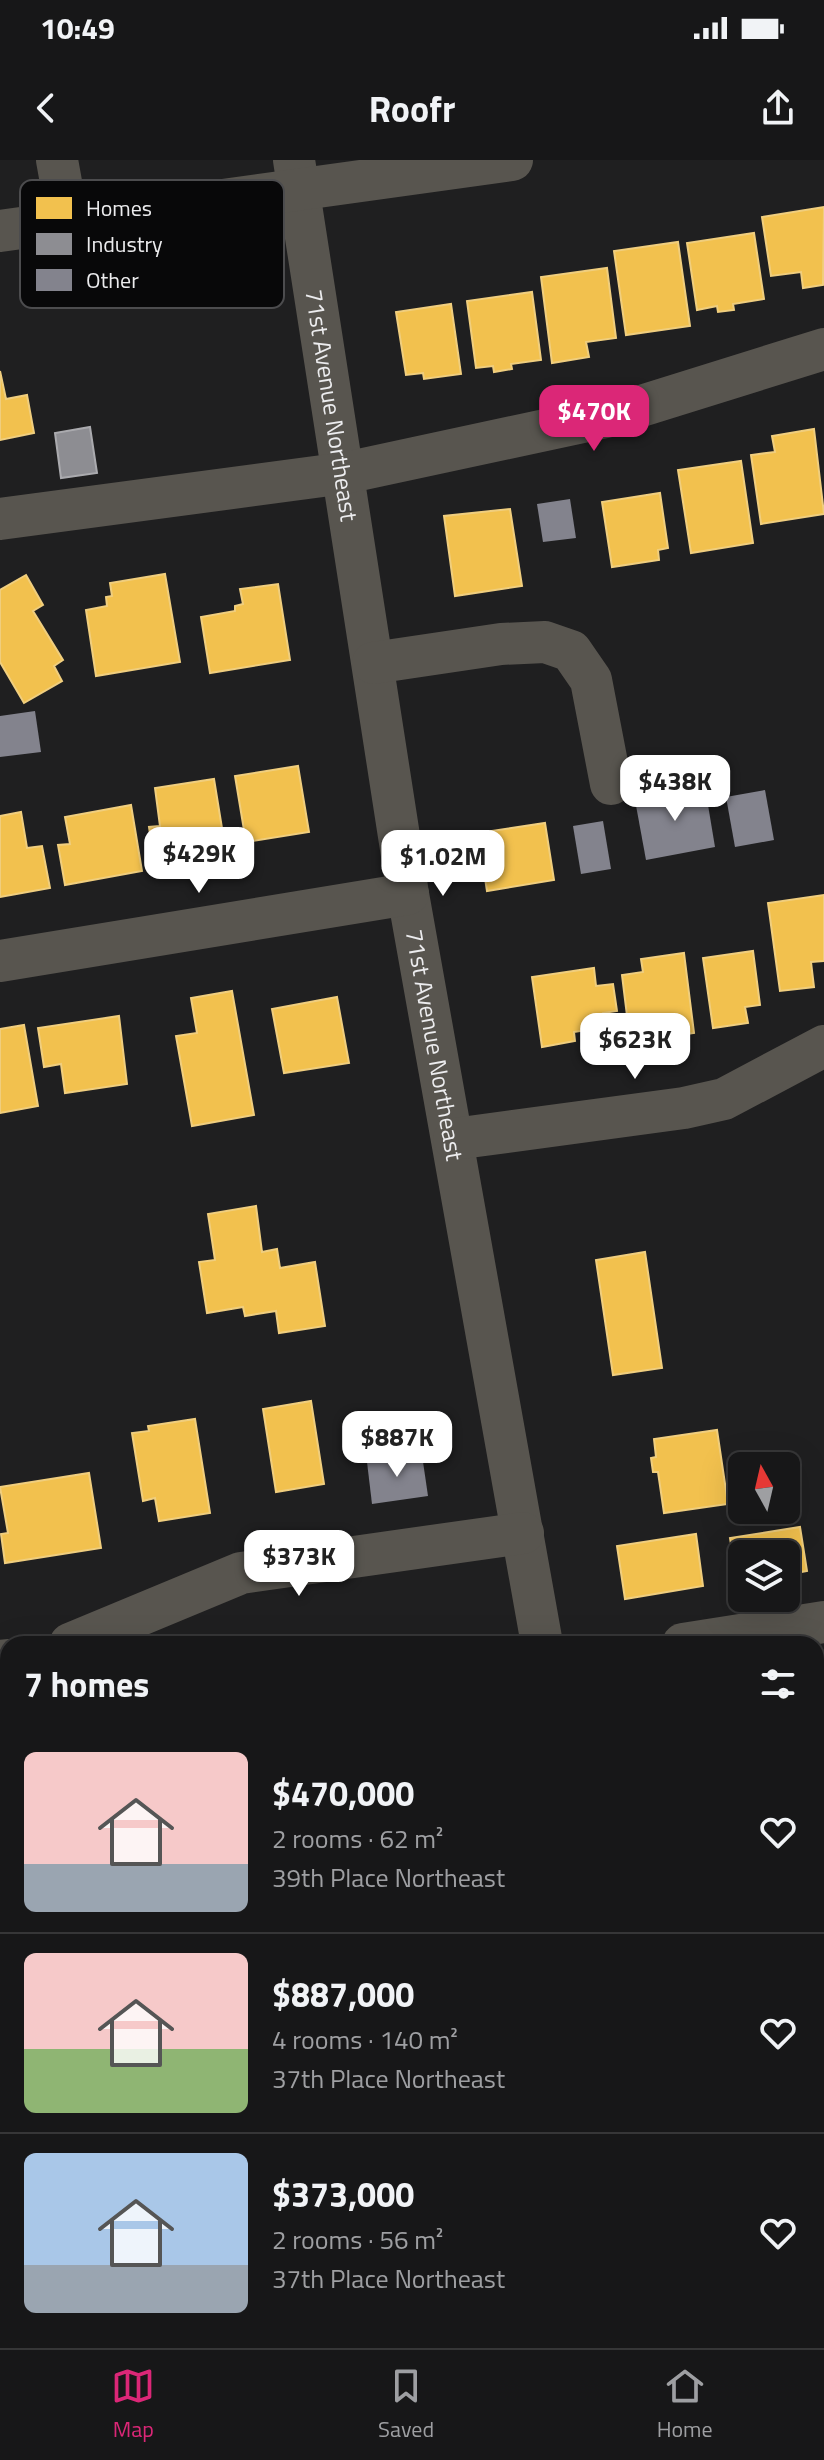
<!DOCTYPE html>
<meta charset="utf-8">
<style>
body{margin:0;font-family:"Titillium Web",sans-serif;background:#202021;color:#f1f3f6;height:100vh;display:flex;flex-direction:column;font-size:30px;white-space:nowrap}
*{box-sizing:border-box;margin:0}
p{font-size:26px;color:#9e9fa2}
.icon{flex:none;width:44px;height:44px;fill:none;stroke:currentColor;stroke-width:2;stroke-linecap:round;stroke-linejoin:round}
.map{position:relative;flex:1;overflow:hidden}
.details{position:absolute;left:0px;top:1476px;width:824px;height:712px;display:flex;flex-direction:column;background:#171718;border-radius:24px 24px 0 0;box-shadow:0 8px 32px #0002,0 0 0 2px #363637}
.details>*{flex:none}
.needle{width:52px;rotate:352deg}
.controls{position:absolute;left:728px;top:1292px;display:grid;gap:16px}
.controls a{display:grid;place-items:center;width:72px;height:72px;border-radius:12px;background:#171718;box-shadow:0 8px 32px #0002,0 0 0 2px #363637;font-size:40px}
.price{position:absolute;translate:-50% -68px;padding:0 18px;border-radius:16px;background:#fff;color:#222;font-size:26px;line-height:52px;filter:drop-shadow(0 2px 4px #0008)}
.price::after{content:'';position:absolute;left:50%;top:48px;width:24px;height:18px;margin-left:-12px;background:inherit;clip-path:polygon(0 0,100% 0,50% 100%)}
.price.current{background:#db2777;color:#fff}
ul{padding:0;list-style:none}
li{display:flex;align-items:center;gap:24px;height:200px;padding:0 24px}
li+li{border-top:2px solid #363637}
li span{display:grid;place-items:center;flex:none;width:224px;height:160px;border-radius:12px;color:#555}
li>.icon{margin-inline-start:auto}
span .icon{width:96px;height:96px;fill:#fffc;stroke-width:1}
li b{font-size:34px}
h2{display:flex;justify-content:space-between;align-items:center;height:96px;padding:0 24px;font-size:34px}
.status{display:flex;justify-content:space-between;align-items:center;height:56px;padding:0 40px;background:#171718;direction:ltr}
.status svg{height:22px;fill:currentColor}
header{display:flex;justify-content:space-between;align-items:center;height:104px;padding:0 24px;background:#171718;font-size:36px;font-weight:700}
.menu{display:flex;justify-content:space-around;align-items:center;height:112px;border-top:2px solid #363637;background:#171718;font-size:22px;color:#9e9fa2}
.menu a{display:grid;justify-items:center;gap:4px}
.menu .current{color:#db2777}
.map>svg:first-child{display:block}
.homes{fill:#f2c14e;stroke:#f0ce7e;stroke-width:2}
.industry{fill:#8d8d92;stroke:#aaaaae;stroke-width:2}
.building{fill:#83838d}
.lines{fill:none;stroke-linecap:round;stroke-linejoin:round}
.minor{stroke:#58554f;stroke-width:42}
.labels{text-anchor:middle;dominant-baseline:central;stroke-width:8;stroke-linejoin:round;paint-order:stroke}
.street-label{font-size:24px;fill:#ececee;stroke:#080809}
.key{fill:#080809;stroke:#4c4c4e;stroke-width:2}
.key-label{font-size:22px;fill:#ececee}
</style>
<div class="status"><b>10:49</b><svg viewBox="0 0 49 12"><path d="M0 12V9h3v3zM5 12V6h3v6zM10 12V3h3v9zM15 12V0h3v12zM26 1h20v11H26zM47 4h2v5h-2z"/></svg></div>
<header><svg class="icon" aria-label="back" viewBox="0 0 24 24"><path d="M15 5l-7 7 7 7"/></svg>Roofr<svg class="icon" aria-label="share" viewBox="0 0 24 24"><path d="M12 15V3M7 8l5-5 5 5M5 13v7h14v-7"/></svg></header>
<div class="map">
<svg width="824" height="2188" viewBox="0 0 824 2188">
<rect width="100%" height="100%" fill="#1f1f20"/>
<g class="homes">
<path d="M 824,47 L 823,125 L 803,128 L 801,112 L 771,116 L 762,57 Z"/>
<path d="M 754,73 L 764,139 L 733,144 L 734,150 L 718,152 L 717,146 L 697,150 L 687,83 Z"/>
<path d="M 678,82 L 690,166 L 626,175 L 614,91 Z"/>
<path d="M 607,108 L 616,178 L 586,182 L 589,197 L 552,203 L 541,117 Z"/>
<path d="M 532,132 L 541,200 L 511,204 L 512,209 L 494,212 L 493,206 L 476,208 L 467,141 Z"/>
<path d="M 451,144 L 461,214 L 424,219 L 423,213 L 406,215 L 396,152 Z"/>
<path d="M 0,211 L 6,239 L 27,235 L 34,273 L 0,280 Z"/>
<path d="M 814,269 L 824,354 L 761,364 L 751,295 L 775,292 L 772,276 Z"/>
<path d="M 741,301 L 753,383 L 691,393 L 678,310 Z"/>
<path d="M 660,333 L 668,388 L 658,390 L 659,400 L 612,407 L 602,342 Z"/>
<path d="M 510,349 L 522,426 L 455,436 L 444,356 Z"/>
<path d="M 165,414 L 180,502 L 96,516 L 86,450 L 107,446 L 106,437 L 112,436 L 110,423 Z"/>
<path d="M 26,415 L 43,445 L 33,451 L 63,500 L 54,506 L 62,521 L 24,543 L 0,502 L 0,430 Z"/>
<path d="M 278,424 L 290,500 L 210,513 L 201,457 L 235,451 L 235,446 L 243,444 L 240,429 Z"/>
<path d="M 298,606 L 309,672 L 246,682 L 235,616 Z"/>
<path d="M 214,619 L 227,699 L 155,709 L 149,667 L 160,666 L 155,628 Z"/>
<path d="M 131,645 L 142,711 L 65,725 L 58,685 L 70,684 L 65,657 Z"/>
<path d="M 21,652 L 27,688 L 42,686 L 50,728 L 0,737 L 0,656 Z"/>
<path d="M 545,663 L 554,720 L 487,731 L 478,673 Z"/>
<path d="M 824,735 L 824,801 L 811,802 L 814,827 L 780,831 L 768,743 Z"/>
<path d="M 753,791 L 760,845 L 745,847 L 748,863 L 713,868 L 703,798 Z"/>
<path d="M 684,793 L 694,873 L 661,878 L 660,868 L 629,872 L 622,815 L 643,812 L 641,799 Z"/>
<path d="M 594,808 L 596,826 L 613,824 L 617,851 L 603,853 L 605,867 L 574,872 L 575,881 L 542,887 L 532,817 Z"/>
<path d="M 232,831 L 254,955 L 192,966 L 176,876 L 197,873 L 191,838 Z"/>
<path d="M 337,837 L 349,903 L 284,913 L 272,849 Z"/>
<path d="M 119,856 L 127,924 L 65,933 L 61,904 L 44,907 L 38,868 Z"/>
<path d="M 24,865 L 38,946 L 0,953 L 0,869 Z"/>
<path d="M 256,1046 L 262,1092 L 277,1089 L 280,1108 L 315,1102 L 325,1166 L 279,1173 L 276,1151 L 245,1156 L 243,1147 L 207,1153 L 199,1102 L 215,1100 L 208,1054 Z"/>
<path d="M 645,1092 L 662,1208 L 613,1215 L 596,1100 Z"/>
<path d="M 311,1241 L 324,1324 L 276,1332 L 263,1249 Z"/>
<path d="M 195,1259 L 210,1353 L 159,1361 L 155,1338 L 143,1341 L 132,1273 L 149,1271 L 148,1266 Z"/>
<path d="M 717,1270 L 728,1344 L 664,1353 L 658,1312 L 653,1312 L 651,1298 L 656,1297 L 654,1279 Z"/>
<path d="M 89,1313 L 101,1388 L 5,1403 L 1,1374 L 8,1373 L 0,1327 Z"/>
<path d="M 800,1367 L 807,1411 L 786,1415 L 786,1394 L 742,1394 L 742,1419 L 737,1420 L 730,1378 Z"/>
<path d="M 696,1374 L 703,1426 L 625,1439 L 617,1386 Z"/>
<path d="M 824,1548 L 824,1599 L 818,1600 L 816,1549 Z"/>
<path d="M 4,1587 L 8,1685 L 0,1686 L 0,1588 Z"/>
<path d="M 824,1961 L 824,2047 L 821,2048 L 816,2019 L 816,1962 Z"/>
</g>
<path class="industry" d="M 90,267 L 97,313 L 61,318 L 55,273 Z"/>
<g class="building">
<path d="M 570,339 L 576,378 L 543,382 L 537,344 Z"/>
<path d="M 35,551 L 41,592 L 0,597 L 0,556 Z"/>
<path d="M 705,627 L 715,687 L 646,700 L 635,640 Z"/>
<path d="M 765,630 L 774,680 L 735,687 L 726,637 Z"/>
<path d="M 603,661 L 611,709 L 581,714 L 573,666 Z"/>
<path d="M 422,1295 L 428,1336 L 372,1344 L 367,1302 Z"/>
<path d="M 8,2112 L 8,2174 L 0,2175 L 0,2113 Z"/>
<path d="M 481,2180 L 562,2180 L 563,2188 L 482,2188 Z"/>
</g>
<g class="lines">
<g class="minor">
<path d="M 57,0 L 68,61"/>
<path id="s1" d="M 294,0 L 408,734 L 542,1484"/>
<path d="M 0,71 L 512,0"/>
<path d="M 0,359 L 345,313 L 606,257 L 824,189"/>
<path d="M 373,503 L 501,484 L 545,482 L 571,491 L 591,520 L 611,624"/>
<path d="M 0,801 L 408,734"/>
<path d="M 454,979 L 684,948 L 724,939 L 824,886"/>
<path d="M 70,1484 L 241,1413 L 523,1373"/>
<path d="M 683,1484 L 824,1462"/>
<path d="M 0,1501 L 8,1500"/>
<path d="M 816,1915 L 824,1915"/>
<path d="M 657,2180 L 659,2188"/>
</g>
</g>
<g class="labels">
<g class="street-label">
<text stroke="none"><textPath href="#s1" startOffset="248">71st Avenue Northeast</textPath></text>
<text stroke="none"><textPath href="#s1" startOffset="896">71st Avenue Northeast</textPath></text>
</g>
</g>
<rect x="20" y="20" width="264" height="128" rx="12" class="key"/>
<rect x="36" y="37" width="36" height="22" fill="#f2c14e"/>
<rect x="36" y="73" width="36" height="22" fill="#8d8d92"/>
<rect x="36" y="109" width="36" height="22" fill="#83838d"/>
<g class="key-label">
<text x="86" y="56">Homes</text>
<text x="86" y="92">Industry</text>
<text x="86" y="128">Other</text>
</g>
</svg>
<div class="controls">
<a><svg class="needle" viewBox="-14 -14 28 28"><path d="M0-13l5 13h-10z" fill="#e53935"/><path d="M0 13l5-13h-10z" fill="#9e9fa2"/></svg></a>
<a><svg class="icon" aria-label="layers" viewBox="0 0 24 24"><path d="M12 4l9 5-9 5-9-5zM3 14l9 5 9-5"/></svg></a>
</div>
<b class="price current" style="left:594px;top:293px">$470K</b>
<b class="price" style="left:675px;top:663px">$438K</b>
<b class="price" style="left:199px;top:735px">$429K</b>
<b class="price" style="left:443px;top:738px">$1.02M</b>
<b class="price" style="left:635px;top:921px">$623K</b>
<b class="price" style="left:397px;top:1319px">$887K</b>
<b class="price" style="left:299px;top:1438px">$373K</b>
<section class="details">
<h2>7 homes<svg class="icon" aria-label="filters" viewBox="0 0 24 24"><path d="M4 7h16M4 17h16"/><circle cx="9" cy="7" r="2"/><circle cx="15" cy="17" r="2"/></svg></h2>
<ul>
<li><span style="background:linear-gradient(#f6c9c9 70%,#9aa5b1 0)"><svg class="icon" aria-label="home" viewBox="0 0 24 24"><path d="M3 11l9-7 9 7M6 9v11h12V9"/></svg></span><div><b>$470,000</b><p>2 rooms · 62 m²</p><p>39th Place Northeast</p></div><svg class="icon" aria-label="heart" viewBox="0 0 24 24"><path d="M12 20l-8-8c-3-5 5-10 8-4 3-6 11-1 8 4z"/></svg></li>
<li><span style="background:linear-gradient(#f6c9c9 60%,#8fb573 0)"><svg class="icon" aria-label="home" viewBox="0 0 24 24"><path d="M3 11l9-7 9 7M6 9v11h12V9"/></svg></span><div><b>$887,000</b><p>4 rooms · 140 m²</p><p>37th Place Northeast</p></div><svg class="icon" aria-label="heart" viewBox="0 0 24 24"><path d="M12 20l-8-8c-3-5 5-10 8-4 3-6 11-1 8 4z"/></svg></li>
<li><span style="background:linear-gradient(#a9c7e8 70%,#9aa5b1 0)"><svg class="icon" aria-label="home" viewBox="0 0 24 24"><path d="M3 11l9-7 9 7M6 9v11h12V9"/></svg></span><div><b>$373,000</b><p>2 rooms · 56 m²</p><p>37th Place Northeast</p></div><svg class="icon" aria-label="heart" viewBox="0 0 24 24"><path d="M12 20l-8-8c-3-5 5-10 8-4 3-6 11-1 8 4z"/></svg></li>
</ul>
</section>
</div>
<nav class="menu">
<a class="current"><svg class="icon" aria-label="map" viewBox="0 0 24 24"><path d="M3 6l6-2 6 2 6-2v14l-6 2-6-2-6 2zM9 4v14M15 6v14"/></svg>Map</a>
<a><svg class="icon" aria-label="saved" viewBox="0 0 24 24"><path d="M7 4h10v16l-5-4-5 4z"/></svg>Saved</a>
<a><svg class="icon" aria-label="home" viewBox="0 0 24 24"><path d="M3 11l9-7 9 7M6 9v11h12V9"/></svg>Home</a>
</nav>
